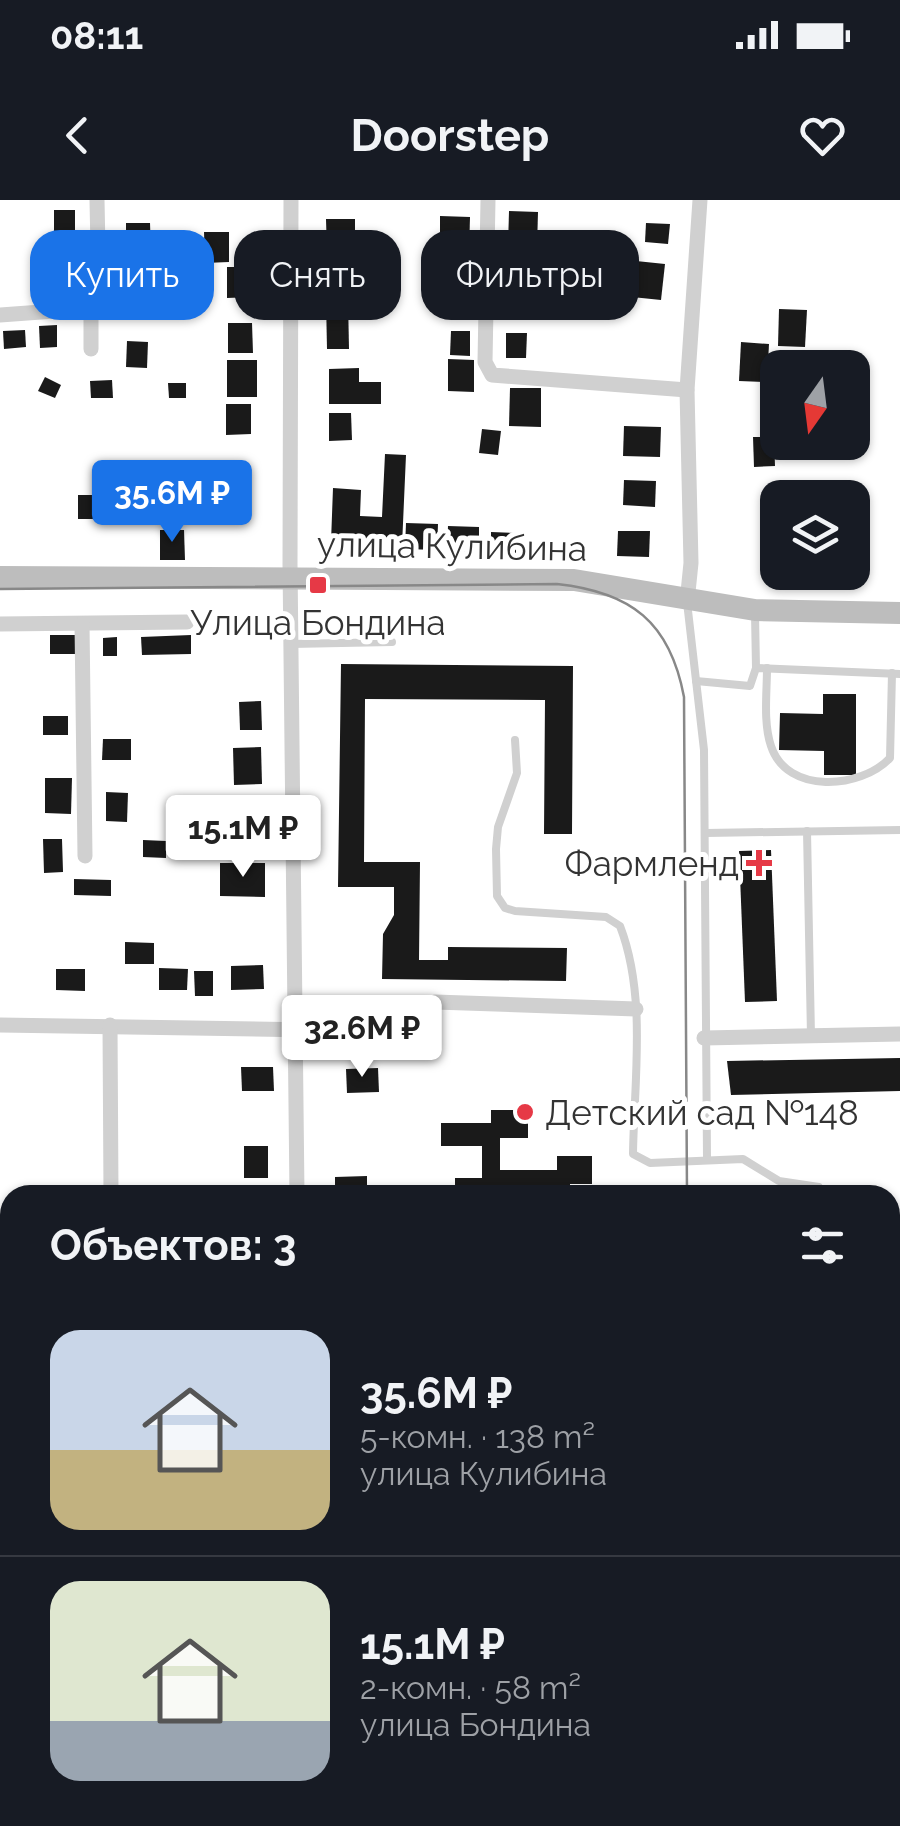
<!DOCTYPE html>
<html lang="ru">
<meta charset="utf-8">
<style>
body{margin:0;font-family:Raleway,sans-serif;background:#20242c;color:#f1f3f6;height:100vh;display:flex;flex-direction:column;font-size:38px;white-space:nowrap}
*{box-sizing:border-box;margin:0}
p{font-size:32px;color:#9ea1a6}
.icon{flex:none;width:55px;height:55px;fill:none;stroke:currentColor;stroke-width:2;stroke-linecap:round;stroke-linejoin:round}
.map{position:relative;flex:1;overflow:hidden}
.drawer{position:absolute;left:0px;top:985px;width:900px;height:642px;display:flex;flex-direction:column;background:#171b24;border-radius:30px 30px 0 0;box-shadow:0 2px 8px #0004}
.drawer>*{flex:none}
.banner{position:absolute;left:30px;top:30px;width:840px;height:90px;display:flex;gap:20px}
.needle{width:65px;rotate:194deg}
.fabs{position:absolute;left:760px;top:150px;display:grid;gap:20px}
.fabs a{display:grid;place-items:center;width:110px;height:110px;border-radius:20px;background:#171b24;box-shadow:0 2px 8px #0004;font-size:50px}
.price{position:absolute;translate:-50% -85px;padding:0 22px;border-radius:10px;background:#fff;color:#222;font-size:32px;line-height:65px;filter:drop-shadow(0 2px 5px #0008)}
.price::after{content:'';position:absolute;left:50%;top:60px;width:30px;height:22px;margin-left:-15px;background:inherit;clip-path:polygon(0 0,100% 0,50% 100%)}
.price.active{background:#1a73e8;color:#fff}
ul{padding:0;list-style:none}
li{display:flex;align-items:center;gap:30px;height:250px;padding:0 50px}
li+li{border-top:2px solid #363941}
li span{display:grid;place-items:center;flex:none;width:280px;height:200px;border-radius:30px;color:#555}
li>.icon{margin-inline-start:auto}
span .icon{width:120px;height:120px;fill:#fffc;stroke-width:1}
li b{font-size:42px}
h2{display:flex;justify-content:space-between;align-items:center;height:120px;padding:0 50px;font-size:42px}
.chip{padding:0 35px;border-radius:30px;background:#171b24;box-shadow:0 2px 8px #0004;font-size:35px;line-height:90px}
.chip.active{background:#1a73e8;color:#fff}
.status{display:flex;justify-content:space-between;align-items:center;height:70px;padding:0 50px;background:#171b24;direction:ltr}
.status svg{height:28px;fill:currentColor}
header{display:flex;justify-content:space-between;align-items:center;height:130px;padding:0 50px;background:#171b24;font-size:45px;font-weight:700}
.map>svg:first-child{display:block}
.building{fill:#1a1a1a}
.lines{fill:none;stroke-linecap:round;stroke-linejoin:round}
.lane{stroke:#d0d0d0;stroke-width:8}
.street{stroke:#d0d0d0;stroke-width:15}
.secondary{stroke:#bdbdbd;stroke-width:22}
.tram{stroke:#888;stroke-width:2.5}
.poi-dot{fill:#e63946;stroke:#fff;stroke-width:4}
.labels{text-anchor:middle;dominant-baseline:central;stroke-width:10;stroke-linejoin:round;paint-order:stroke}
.street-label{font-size:35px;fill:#333;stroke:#fff}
.poi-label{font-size:35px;fill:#333;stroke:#fff}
</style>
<div class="status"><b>08:11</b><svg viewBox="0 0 49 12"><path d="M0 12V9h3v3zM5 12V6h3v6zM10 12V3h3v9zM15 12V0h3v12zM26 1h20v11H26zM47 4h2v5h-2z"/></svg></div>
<header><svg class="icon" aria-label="back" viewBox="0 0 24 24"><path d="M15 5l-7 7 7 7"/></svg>Doorstep<svg class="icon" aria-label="heart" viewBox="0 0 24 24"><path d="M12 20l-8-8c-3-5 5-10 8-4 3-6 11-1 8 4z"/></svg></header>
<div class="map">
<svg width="900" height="1626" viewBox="0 0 900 1626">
<rect width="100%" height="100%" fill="#fff"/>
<g class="building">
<rect x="54" y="10" width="21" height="26"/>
<path d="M 509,11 L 538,12 L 537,47 L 508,47 Z"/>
<path d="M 440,16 L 470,17 L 469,53 L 440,52 Z"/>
<path d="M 326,19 L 355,19 L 355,53 L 327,53 Z"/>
<path d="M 126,23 L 150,23 L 151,53 L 126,54 Z"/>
<path d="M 646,23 L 670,24 L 668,44 L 645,42 Z"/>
<path d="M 204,32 L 229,32 L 229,62 L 205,63 Z"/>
<path d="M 514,57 L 544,57 L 543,94 L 514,93 Z"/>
<rect x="324" y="59" width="27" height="33"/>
<path d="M 636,61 L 665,64 L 661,100 L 632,97 Z"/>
<path d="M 227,67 L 251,67 L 252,97 L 227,98 Z"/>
<path d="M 149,75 L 150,106 L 125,106 L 124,76 Z"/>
<path d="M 449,76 L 475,76 L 474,108 L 449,107 Z"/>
<path d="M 77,77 L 78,95 L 56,95 L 55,78 Z"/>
<path d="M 348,99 L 349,149 L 327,149 L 326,100 Z"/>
<path d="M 779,109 L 807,110 L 805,147 L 778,146 Z"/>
<path d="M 228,123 L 252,123 L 253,153 L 228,153 Z"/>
<path d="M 57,125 L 57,147 L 40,148 L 39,126 Z"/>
<path d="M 25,130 L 26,147 L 4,149 L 3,131 Z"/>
<path d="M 451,131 L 470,131 L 470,156 L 450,155 Z"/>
<path d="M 506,133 L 527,133 L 526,158 L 506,158 Z"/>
<path d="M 127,141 L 148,142 L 147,168 L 126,167 Z"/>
<path d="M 741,142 L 769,144 L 767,182 L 739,181 Z"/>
<path d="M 448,159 L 474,160 L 474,192 L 448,191 Z"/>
<rect x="227" y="160" width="30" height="37"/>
<path d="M 359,168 L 359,182 L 381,182 L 381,204 L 329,204 L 329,169 Z"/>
<path d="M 45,177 L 61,185 L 55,198 L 38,191 Z"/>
<path d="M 112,180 L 113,198 L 91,198 L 90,181 Z"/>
<path d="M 168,183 L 186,183 L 186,198 L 169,198 Z"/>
<path d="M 510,188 L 541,188 L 541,227 L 509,226 Z"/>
<rect x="764" y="196" width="14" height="20"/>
<path d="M 226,204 L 251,204 L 251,234 L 226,235 Z"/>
<path d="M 329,213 L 351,213 L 352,240 L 329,241 Z"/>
<path d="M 624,226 L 661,227 L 660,257 L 623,256 Z"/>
<path d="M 482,229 L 501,231 L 498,255 L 479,253 Z"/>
<path d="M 753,237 L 774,237 L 775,266 L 754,267 Z"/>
<path d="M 385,254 L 406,255 L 402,346 L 331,342 L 333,288 L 361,290 L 360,316 L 382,317 Z"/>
<rect x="102" y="273" width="30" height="25"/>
<path d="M 624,280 L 656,281 L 655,307 L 623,305 Z"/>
<rect x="78" y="295" width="20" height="24"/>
<path d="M 406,323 L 438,324 L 437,350 L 405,349 Z"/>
<path d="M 448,326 L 479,327 L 479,353 L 447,352 Z"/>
<path d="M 160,330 L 184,330 L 185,360 L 160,360 Z"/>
<path d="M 618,331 L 650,331 L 649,357 L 617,356 Z"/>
<path d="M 491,332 L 516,333 L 516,354 L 491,353 Z"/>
<rect x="50" y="435" width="25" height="19"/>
<path d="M 191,435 L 191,454 L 142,455 L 141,437 Z"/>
<path d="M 117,437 L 117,456 L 103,456 L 103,438 Z"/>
<path d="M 341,464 L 573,466 L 572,634 L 544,634 L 545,500 L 365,499 L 364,662 L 420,662 L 419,760 L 448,760 L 448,747 L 567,748 L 566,781 L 382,779 L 383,734 L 394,715 L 394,687 L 338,687 Z"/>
<path d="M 823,494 L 856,494 L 856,575 L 824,575 L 824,551 L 779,550 L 780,513 L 823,514 Z"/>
<path d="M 261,501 L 262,530 L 240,530 L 239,502 Z"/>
<rect x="43" y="516" width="25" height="19"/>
<path d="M 103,539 L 131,539 L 131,560 L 102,560 Z"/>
<path d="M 261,547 L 262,584 L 234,585 L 233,548 Z"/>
<path d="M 45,578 L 72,578 L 71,614 L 45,613 Z"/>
<path d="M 106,592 L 128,593 L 127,622 L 106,621 Z"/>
<path d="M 43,639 L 62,639 L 63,672 L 44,673 Z"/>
<path d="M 143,640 L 166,641 L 166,658 L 143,657 Z"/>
<path d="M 771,650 L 777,801 L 745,802 L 739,651 Z"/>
<path d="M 220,663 L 265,663 L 265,697 L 220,696 Z"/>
<path d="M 74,679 L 111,680 L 111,696 L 74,695 Z"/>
<path d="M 125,742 L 154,743 L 154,764 L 125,764 Z"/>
<path d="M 263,765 L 264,789 L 231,790 L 231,766 Z"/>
<path d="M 159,768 L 188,769 L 187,790 L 159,790 Z"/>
<path d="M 56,769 L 85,769 L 85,791 L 56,790 Z"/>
<path d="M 194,771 L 213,771 L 213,796 L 195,796 Z"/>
<path d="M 900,858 L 900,891 L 731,895 L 727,861 Z"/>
<path d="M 241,867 L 273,867 L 274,891 L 242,891 Z"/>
<path d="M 378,868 L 379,892 L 347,893 L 346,869 Z"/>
<path d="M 491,910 L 528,910 L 528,938 L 500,938 L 500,970 L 557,970 L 557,956 L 592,956 L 592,984 L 570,984 L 570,995 L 455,995 L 455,978 L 482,978 L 482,946 L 441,946 L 441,923 L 491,923 Z"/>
<rect x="244" y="946" width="24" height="32"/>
<path d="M 367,976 L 367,995 L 335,995 L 335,977 Z"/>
<rect x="890" y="1029" width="10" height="29"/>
<rect x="0" y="1071" width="10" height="29"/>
<rect x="890" y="1136" width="10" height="28"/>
<path d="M 900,1240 L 900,1282 L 890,1283 L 890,1241 Z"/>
<path d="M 900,1577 L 900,1618 L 897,1619 L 890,1580 Z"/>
<rect x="351" y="1618" width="259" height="8"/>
<rect x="710" y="1618" width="30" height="8"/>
</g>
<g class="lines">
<g class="lane">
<path d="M 687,402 L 704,550 L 707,958"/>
<path d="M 755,414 L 756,468"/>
<path d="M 291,444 L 392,442"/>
<path d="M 767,468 C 767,493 763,522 771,546 C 787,595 861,589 890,558 L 892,473"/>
<path d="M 696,481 L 750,486 L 756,468 L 900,474"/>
<path d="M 515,540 L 517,573 L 498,627 L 496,649 L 497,696 L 505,708 L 515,711 L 606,717 L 620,726 C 647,796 634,881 633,954 L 650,963 L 743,959 L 779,981 L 819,987 L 824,995"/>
<path d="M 807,631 L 811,836"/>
<path d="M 706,633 L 900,630"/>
<path d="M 890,1225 L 900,1225"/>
<path d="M 759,1618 L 759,1626"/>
<path d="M 837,1626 L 838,1618"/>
</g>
<g class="street">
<path d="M 291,0 L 290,364 L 297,995"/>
<path d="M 488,0 L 485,162 L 492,175 L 687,190"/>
<path d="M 91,111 L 91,149"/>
<path d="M 0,115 L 96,108 L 99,97 L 97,0"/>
<path d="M 687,402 L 691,363 L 687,190 L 700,0"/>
<path d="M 0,424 L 187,422"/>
<path d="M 82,424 L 85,656"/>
<path d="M 0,825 L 375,831 L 435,802 L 636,809"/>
<path d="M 110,825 L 111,995"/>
<path d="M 704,838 L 900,834"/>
<path d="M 0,1219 L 10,1219"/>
<path d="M 296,1626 L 296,1618"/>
<path d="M 660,1626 L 661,1618"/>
</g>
<path class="secondary" d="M 0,377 L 574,380 L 755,410 L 900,413"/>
<g class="tram">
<path d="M 0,389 L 557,384 C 631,392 670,422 684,497 L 687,995"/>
<path d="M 689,1626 L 690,1618"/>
</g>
</g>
<g class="poi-dot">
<rect x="308" y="375" width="20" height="20" rx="5"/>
<path d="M754 648h10v10h10v10h-10v10h-10v-10h-10v-10h10z"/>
<circle cx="525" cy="912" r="10"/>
</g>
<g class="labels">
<g class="street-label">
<text transform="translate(452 346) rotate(1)">улица Кулибина</text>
</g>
<g class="poi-label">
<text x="318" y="422">Улица Бондина</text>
<text x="739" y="663" text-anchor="end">Фармленд</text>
<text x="545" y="912" text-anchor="start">Детский сад №148</text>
</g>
</g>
</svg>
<div class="fabs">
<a><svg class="needle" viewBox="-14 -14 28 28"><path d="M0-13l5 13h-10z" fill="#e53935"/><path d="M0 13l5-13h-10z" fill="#9ea1a6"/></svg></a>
<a><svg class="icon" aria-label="layers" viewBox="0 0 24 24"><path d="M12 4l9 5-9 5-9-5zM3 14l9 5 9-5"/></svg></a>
</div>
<b class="price active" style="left:172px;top:345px">35.6M ₽</b>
<b class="price" style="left:243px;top:680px">15.1M ₽</b>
<b class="price" style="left:362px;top:880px">32.6M ₽</b>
<div class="banner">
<a class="chip active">Купить</a>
<a class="chip">Снять</a>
<a class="chip">Фильтры</a>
</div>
<section class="drawer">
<h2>Объектов: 3<svg class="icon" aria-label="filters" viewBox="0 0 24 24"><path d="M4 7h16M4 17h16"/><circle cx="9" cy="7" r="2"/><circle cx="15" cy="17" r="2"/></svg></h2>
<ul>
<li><span style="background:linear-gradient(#c9d6e8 60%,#c2b280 0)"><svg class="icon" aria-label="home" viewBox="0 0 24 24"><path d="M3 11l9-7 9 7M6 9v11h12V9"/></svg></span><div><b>35.6M ₽</b><p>5-комн. · 138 m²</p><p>улица Кулибина</p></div></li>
<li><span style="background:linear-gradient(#dfe7d0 70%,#9aa5b1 0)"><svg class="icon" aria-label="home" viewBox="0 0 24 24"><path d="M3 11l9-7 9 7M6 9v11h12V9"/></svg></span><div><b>15.1M ₽</b><p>2-комн. · 58 m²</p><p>улица Бондина</p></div></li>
</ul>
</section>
</div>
